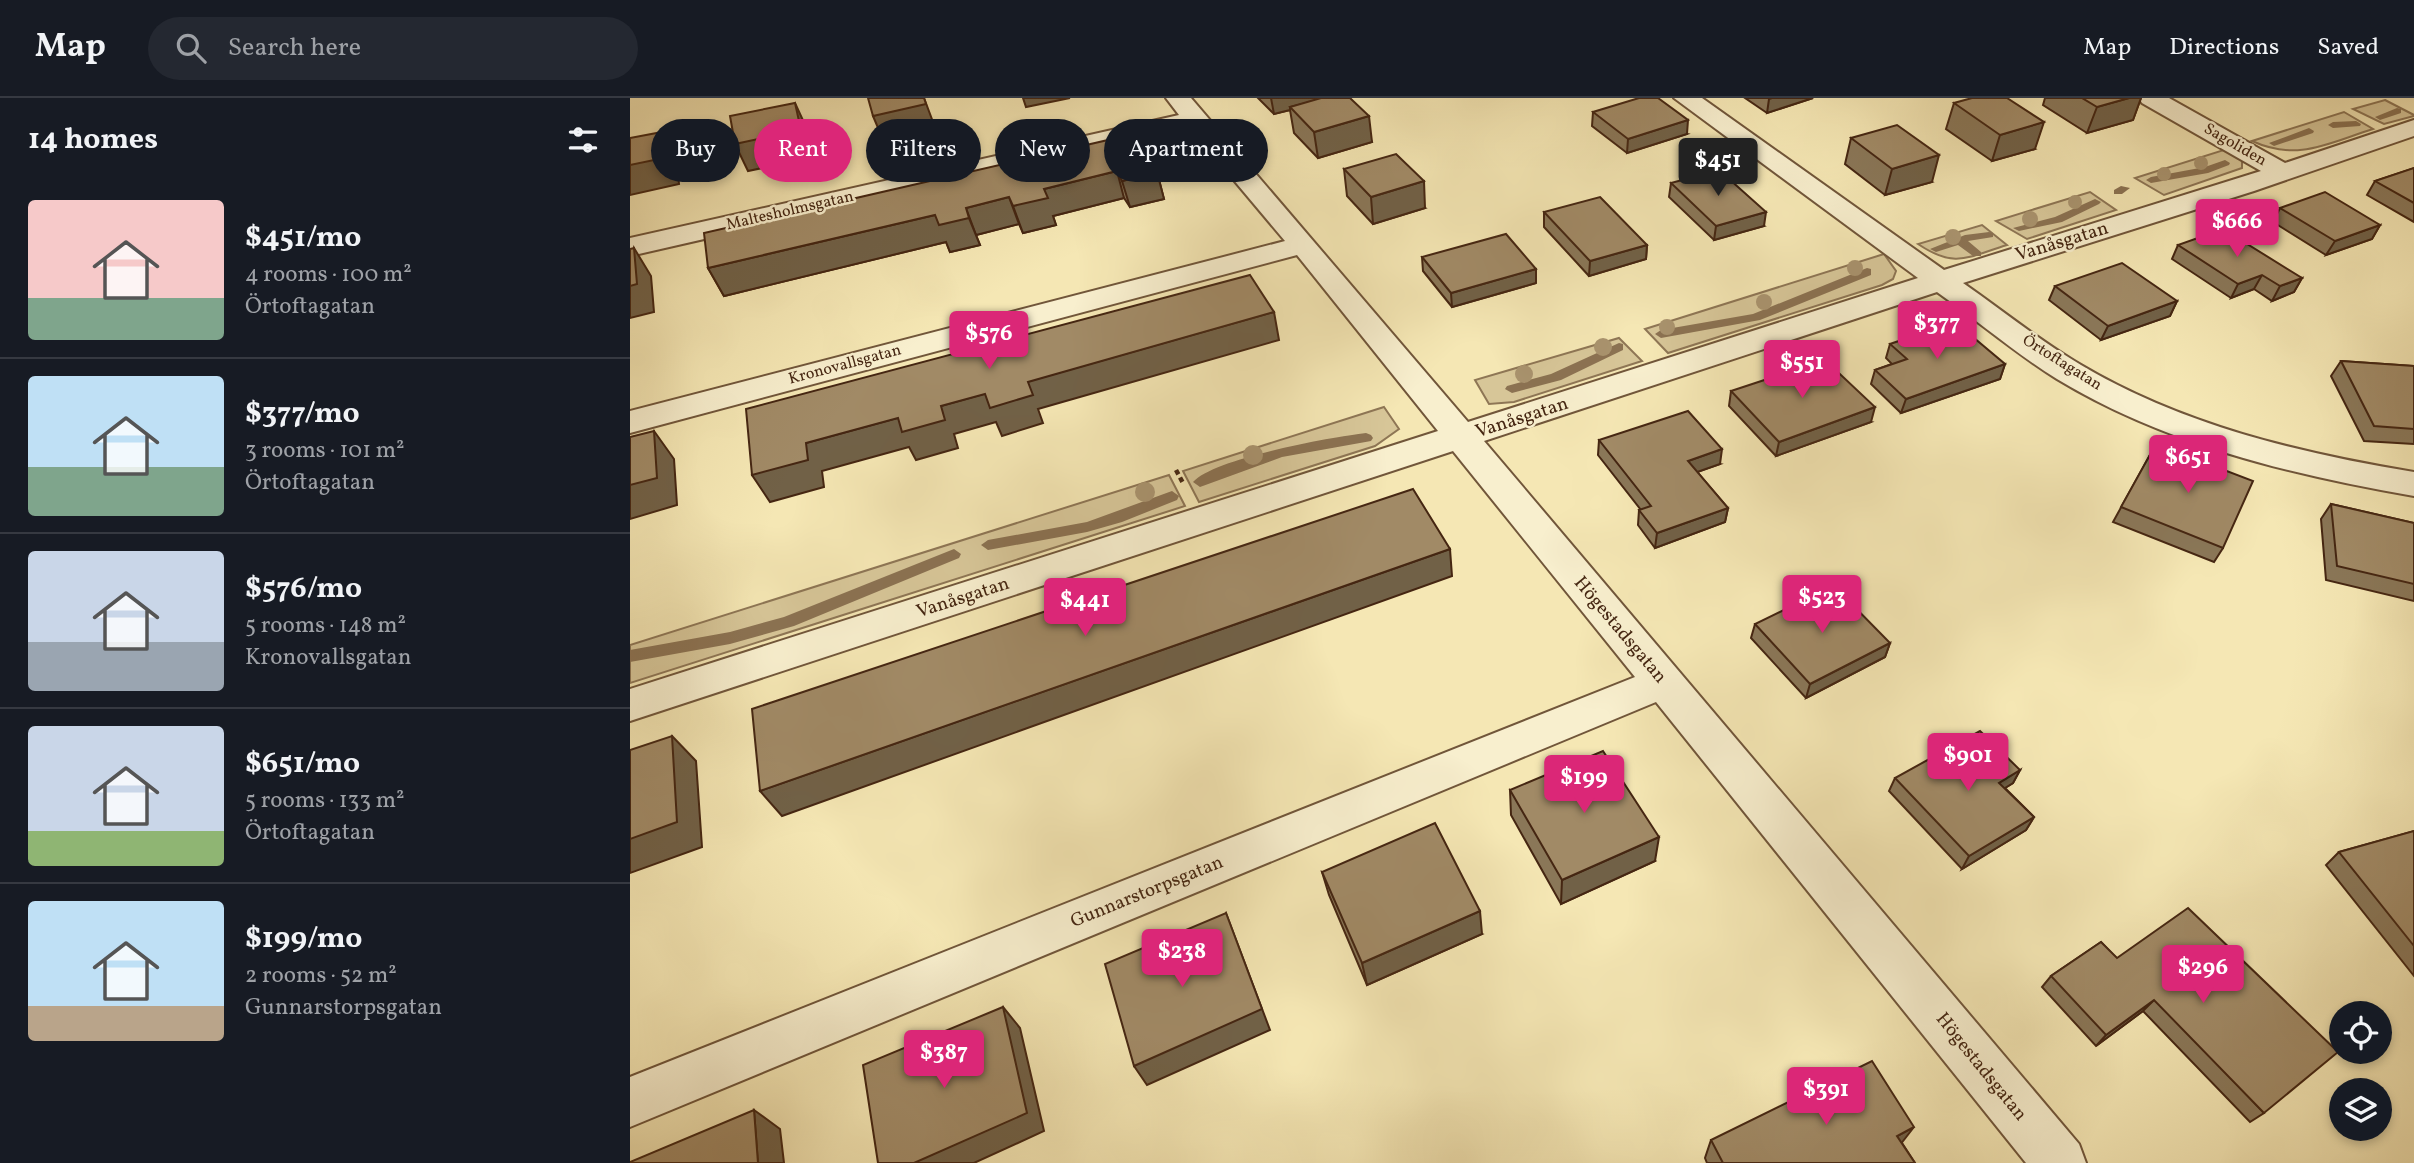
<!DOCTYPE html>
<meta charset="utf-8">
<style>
body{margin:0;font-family:Vollkorn,serif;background:#242831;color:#f1f3f6;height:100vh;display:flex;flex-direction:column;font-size:26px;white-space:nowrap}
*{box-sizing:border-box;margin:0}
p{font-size:23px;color:#9ea1a6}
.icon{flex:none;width:38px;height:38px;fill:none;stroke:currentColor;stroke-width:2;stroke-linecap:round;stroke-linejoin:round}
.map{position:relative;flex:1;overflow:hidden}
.drawer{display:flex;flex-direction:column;background:#171b24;width:630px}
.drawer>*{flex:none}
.hud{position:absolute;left:21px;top:21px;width:665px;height:63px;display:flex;gap:14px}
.controls{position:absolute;left:1699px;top:903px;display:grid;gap:14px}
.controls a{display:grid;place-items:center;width:63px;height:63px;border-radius:50%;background:#171b24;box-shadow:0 4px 10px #0003;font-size:35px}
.price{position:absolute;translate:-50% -60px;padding:0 16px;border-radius:7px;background:#db2777;color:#fff;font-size:23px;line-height:46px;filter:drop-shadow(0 2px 4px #0008)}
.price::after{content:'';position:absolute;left:50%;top:42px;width:21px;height:16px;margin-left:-10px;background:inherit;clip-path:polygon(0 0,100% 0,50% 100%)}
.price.on{background:#222;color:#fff}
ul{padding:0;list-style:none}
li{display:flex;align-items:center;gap:21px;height:175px;padding:0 28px}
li+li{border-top:2px solid #363941}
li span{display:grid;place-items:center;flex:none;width:196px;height:140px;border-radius:7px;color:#555}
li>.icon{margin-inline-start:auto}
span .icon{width:84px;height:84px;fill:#fffc;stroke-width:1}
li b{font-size:30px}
h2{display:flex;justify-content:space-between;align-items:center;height:84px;padding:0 28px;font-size:30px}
.pill{padding:0 24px;border-radius:32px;background:#171b24;box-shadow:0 4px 10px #0003;font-size:24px;line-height:63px}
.pill.on{background:#db2777;color:#fff}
header{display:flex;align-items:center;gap:42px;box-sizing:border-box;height:98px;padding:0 35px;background:#171b24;border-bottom:2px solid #363941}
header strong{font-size:33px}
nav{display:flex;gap:38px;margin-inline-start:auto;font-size:24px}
.search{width:490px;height:63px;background:#242831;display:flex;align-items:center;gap:18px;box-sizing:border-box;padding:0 24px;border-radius:38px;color:#9ea1a6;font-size:26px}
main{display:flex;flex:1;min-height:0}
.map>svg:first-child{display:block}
.green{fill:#d7c698;stroke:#8e7655;stroke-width:2}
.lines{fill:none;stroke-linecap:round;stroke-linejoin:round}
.stream{fill:#8b7252;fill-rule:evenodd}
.minor-casing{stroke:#71563a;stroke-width:4}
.path{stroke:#452612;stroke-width:4.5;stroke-dasharray:5 3.5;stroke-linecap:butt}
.minor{fill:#f8efce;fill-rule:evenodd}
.tree{fill:#a9936e}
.wall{fill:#8a7758;stroke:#452612;stroke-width:2}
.shaded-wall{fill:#716147;stroke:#452612;stroke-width:2}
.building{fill:#a18a66;stroke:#452612;stroke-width:2}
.labels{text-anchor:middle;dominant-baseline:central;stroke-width:5;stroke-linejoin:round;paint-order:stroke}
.far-street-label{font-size:16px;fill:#452612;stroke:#f8efce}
.street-label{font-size:19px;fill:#452612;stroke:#f8efce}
</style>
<header>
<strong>Map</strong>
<div class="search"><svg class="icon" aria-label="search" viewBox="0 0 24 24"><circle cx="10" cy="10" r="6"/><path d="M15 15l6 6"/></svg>Search here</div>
<nav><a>Map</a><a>Directions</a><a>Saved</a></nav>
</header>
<main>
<section class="drawer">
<h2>14 homes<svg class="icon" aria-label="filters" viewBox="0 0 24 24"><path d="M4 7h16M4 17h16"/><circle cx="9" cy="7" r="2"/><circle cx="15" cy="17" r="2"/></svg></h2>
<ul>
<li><span style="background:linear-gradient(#f6c9c9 70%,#7fa58c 0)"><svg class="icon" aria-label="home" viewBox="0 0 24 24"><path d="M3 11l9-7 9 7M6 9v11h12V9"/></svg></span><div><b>$451/mo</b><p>4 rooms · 100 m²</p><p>Örtoftagatan</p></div></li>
<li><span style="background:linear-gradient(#bfe0f5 65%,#7fa58c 0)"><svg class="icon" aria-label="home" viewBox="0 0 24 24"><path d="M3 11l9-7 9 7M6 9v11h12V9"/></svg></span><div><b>$377/mo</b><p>3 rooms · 101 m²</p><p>Örtoftagatan</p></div></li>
<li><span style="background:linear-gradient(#c9d6e8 65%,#9aa5b1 0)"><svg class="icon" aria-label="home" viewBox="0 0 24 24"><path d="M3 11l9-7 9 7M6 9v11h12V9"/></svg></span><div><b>$576/mo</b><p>5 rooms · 148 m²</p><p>Kronovallsgatan</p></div></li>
<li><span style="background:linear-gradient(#c9d6e8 75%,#8fb573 0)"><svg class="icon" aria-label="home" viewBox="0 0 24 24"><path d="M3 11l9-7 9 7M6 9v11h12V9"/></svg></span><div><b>$651/mo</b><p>5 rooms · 133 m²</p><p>Örtoftagatan</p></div></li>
<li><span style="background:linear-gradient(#bfe0f5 75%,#b9a48a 0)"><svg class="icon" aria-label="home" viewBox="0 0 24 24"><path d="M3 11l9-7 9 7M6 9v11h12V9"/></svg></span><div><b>$199/mo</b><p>2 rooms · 52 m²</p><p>Gunnarstorpsgatan</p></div></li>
</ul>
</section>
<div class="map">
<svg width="1784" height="1065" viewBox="0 0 1784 1065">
<rect width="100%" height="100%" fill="#f5e7b4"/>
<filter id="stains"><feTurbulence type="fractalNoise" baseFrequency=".00286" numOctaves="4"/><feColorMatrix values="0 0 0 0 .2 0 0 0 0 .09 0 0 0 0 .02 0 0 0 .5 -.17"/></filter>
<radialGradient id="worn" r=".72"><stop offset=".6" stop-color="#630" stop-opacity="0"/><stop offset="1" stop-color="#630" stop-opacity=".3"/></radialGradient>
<g class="green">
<path d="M 1755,2 L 1784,17 L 1784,18 L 1754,26 L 1723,11 Z"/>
<path d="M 1714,14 L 1743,31 C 1698,45 1668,64 1622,43 Z"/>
<path d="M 1600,50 L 1612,60 L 1612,70 L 1534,97 L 1505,80 Z"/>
<path d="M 1460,94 L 1486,112 L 1397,141 L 1366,123 Z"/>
<path d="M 1352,127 L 1377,147 C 1338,159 1325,171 1288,146 Z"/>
<path d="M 1254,156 L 1266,173 L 1263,181 L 1252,187 L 1038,255 L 1015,231 Z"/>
<path d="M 989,240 L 1012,263 L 884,304 L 859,306 L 845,282 Z"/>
<path d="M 754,309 L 769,331 L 745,348 L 569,404 L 553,373 Z"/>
<path d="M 539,377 L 555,408 L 0,585 L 0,547 Z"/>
</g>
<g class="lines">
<g class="stream">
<path d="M 1767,10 L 1771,11 L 1771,15 L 1750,22 L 1745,19 Z"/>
<path d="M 1726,23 L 1731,26 L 1730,28 L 1703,30 L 1698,27 L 1703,24 Z"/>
<path d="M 1679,30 L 1684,33 L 1683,35 L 1644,48 L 1639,45 Z"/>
<path d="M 1595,62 L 1600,65 L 1599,67 L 1578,75 L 1521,85 L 1516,82 L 1521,79 L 1575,69 Z"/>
<path d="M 1491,88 L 1500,90 L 1492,96 L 1484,96 L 1484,92 Z"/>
<path d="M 1465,101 L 1471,104 L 1469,106 L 1432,124 L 1389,133 L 1383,130 L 1425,119 Z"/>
<path d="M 1359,134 L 1363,135 L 1363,139 L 1338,143 L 1351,154 L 1351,158 L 1343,158 L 1328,147 L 1306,154 L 1300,151 L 1335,137 Z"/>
<path d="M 1237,170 L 1241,171 L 1241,177 L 1130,222 L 1031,240 L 1025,236 L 1031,232 L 1123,216 Z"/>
<path d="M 989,245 L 993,246 L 993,252 L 931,282 L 882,295 L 875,291 L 877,288 L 921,276 Z"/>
<path d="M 736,335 L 741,337 L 743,340 L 741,343 L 652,359 L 570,389 L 563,384 C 584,360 702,339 736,335 Z"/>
<path d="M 542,393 L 549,398 L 547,402 L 492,424 L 457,434 L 358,452 L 351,447 L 358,442 L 457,424 Z"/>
<path d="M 324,451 L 331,456 L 329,460 L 164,528 L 100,546 L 0,564 L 0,552 L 100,534 L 154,519 Z"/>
</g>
<g class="minor-casing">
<path id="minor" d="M 536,0 L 561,0 L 838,324 L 1288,180 L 1044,0 L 1072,0 L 1314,172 L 1631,73 L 1512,5 L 1509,0 L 1539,0 L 1655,65 L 1784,22 L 1784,38 L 1624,93 L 1333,185 C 1372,212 1410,243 1451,267 C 1552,327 1669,355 1784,374 L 1784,398 C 1662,377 1534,346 1427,281 C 1385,255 1347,222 1307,194 L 854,343 L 1449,1046 L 1456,1065 L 1396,1065 L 1026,604 L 0,1029 L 0,979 L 1005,579 L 823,353 L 0,623 L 0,591 L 808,333 L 667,157 L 0,335 L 0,313 L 655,143 L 560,30 L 0,158 L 0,140 L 549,17 Z"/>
</g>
<path class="path" d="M 546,372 L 553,385"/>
<use href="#minor" class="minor"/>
</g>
<g class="tree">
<circle cx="1571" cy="65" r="7"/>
<circle cx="1534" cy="76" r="7"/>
<circle cx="1445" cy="104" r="7"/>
<circle cx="1400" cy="121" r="8"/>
<circle cx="1323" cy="139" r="8"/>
<circle cx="1225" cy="170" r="8"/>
<circle cx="1134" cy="204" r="8"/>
<circle cx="1037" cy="229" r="8"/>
<circle cx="973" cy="249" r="9"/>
<circle cx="894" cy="276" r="9"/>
<circle cx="623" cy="357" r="10"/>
<circle cx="515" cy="394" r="10"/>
</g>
<g class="wall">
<path d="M 628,0 L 720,0 L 742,44 L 688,60 L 664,35 L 660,12 L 644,16 Z"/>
<path d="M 1115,0 L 1183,0 L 1137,15 Z"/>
<path d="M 1415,0 L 1511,0 L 1503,22 L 1457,35 L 1413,7 Z"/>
<path d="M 1324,5 L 1405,51 L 1362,63 L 1316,31 Z"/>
<path d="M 963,14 L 1057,36 L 997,55 L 962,28 Z"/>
<path d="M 504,36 L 527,74 L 534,101 L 500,109 L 494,100 L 423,118 L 426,127 L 393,135 L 389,126 L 346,137 L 350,147 L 320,154 L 316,144 L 94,198 L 78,170 Z"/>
<path d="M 1221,40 L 1302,84 L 1255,97 L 1215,66 Z"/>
<path d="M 1784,70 L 1784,124 L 1737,97 L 1745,83 Z"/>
<path d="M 714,71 L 795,110 L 743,126 L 717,98 Z"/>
<path d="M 1041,85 L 1134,128 L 1084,142 L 1039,99 Z"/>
<path d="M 1650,110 L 1750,127 L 1742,141 L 1696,157 L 1643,124 Z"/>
<path d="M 914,114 L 1017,147 L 1016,161 L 959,178 L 914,129 Z"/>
<path d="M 1548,147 L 1672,180 L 1664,194 L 1642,203 L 1624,191 L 1601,200 L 1542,161 Z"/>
<path d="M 792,159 L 906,185 L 822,209 L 793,173 Z"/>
<path d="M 1425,188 L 1547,203 L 1540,218 L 1471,242 L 1419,202 Z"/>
<path d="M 1260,246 L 1375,266 L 1370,281 L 1271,315 L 1241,286 L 1245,272 L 1262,266 L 1256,260 Z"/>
<path d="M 1711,263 L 1784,268 L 1784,346 L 1734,343 L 1701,278 Z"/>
<path d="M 1101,293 L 1241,324 L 1146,358 L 1099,308 Z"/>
<path d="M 969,342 L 1090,366 L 1067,374 L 1098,410 L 1095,424 L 1025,450 L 1008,427 L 1009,412 L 1011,412 L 968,357 Z"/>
<path d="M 1526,346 L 1593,450 L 1584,464 L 1483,424 Z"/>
<path d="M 1701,406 L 1784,425 L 1784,503 L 1696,482 L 1691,421 Z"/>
<path d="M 1125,526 L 1260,545 L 1255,559 L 1176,600 L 1121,540 Z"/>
<path d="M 1390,672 L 1383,685 L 1375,690 L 1404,719 L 1396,732 L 1332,771 L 1259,693 L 1265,680 Z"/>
<path d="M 880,692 L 1025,763 L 931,806 L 881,717 Z"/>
<path d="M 1784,733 L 1784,878 L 1696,767 L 1709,754 Z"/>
<path d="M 692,774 L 852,836 L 737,887 L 699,797 Z"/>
<path d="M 1471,844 L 1634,1015 L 1620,1024 L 1513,913 L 1466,948 L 1412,889 L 1421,878 Z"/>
<path d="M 1081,1042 L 1272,1045 L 1285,1065 L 1077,1065 L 1075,1060 Z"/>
</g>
<g class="shaded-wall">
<path d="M 294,0 L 306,32 L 254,44 L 243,18 Z"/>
<path d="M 393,0 L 440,0 L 396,9 Z"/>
<path d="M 641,0 L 696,0 L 660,9 L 660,12 L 644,16 Z"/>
<path d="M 1142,0 L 1183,0 L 1137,15 L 1139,1 Z"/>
<path d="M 1499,0 L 1511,0 L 1503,22 L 1457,35 L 1467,9 Z"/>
<path d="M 165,5 L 177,31 L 184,59 L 118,73 L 105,46 Z"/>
<path d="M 739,18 L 742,44 L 688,60 L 684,34 Z"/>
<path d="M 1058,22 L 1057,36 L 997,55 L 998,41 Z"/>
<path d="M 1414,24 L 1405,51 L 1362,63 L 1370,37 Z"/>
<path d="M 32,34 L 46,60 L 49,86 L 0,97 L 0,67 Z"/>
<path d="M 1309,57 L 1302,84 L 1255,97 L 1262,71 Z"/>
<path d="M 487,73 L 494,100 L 423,118 L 426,127 L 393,135 L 383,108 L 414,91 Z"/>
<path d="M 527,74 L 534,101 L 500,109 L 492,83 Z"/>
<path d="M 794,83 L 795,110 L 743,126 L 741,99 Z"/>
<path d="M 379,99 L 389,126 L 346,137 L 336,110 Z"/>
<path d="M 1136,114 L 1134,128 L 1084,142 L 1086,128 Z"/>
<path d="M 305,117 L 339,120 L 350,147 L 320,154 L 316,144 L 94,198 L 78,170 Z"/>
<path d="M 1750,127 L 1742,141 L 1696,157 L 1705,143 Z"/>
<path d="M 1017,147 L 1016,161 L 959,178 L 960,163 Z"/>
<path d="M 4,150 L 21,178 L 24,214 L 0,220 L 0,188 Z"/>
<path d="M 906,171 L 906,185 L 822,209 L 821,195 Z"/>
<path d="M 1632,177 L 1624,191 L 1601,200 L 1608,186 Z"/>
<path d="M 1672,180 L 1664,194 L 1642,203 L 1650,188 Z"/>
<path d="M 1547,203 L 1540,218 L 1471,242 L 1478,228 Z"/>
<path d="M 644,214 L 649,242 L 408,311 L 413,325 L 372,338 L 366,324 L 324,336 L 328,350 L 286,362 L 279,349 L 192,373 L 194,389 L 140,404 L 122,377 L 176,345 L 311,308 Z"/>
<path d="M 1375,266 L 1370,281 L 1271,315 L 1276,301 Z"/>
<path d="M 1245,309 L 1241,324 L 1146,358 L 1149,344 Z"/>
<path d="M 24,333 L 44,361 L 47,407 L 0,421 L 0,387 Z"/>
<path d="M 1092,351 L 1090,366 L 1056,378 L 1058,363 Z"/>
<path d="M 1098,410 L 1095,424 L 1025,450 L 1027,435 Z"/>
<path d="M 820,451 L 822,478 L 152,718 L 130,693 Z"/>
<path d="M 1260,545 L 1255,559 L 1176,600 L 1180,586 Z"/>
<path d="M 42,638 L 66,663 L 72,749 L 0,775 L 0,741 Z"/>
<path d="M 1390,672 L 1383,685 L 1362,698 L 1369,685 Z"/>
<path d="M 1404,719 L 1396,732 L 1332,771 L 1339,758 Z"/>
<path d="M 1029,739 L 1025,763 L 931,806 L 932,782 Z"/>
<path d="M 850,813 L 852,836 L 737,887 L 732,865 Z"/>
<path d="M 596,815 L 640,932 L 517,987 L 504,968 Z"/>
<path d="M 1524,902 L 1513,913 L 1466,948 L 1476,937 Z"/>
<path d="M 373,909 L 390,930 L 414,1033 L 344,1065 L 284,1065 Z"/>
<path d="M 124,1012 L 150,1031 L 154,1065 L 128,1065 Z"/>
<path d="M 1284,1029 L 1270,1047 L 1267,1038 Z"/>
</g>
<g class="building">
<path d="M 238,0 L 294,0 L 296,6 L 243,18 Z"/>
<path d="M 691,0 L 720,0 L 739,18 L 684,34 L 660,9 Z"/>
<path d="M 1009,0 L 1028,0 L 1058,22 L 998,41 L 963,14 Z"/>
<path d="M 1342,0 L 1377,0 L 1414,24 L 1370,37 L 1324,5 Z"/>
<path d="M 1452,0 L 1499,0 L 1467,9 Z"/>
<path d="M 165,5 L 171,32 L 105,46 L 100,18 Z"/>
<path d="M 1267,27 L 1309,57 L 1262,71 L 1221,40 Z"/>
<path d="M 32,34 L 34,60 L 0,67 L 0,40 Z"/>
<path d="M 504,36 L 527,74 L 492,83 L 487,73 L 414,91 L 418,100 L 383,108 L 379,99 L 336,110 L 339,120 L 309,127 L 305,117 L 78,170 L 74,135 Z"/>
<path d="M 766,56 L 794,83 L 741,99 L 714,71 Z"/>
<path d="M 1784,70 L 1784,105 L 1745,83 Z"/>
<path d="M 1089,72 L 1136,114 L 1086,128 L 1041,85 Z"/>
<path d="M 1695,94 L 1750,127 L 1705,143 L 1650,110 Z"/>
<path d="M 970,99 L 1017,147 L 960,163 L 914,114 Z"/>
<path d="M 1593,131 L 1672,180 L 1650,188 L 1632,177 L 1608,186 L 1548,147 Z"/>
<path d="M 876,136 L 906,171 L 821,195 L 792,159 Z"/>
<path d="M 4,150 L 7,186 L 0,188 L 0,151 Z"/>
<path d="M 1492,165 L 1547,203 L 1478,228 L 1425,188 Z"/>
<path d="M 620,177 L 644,214 L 398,284 L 403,297 L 360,310 L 355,296 L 311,308 L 315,322 L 272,334 L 268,320 L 176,345 L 178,362 L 122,377 L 116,311 Z"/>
<path d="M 1325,224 L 1375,266 L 1276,301 L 1245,272 L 1277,261 L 1260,246 Z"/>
<path d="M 1195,262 L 1245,309 L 1149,344 L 1101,293 Z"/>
<path d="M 1711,263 L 1784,268 L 1784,331 L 1744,328 Z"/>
<path d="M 1058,313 L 1092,351 L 1058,363 L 1098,410 L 1027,435 L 1009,412 L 1021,408 L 969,342 Z"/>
<path d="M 24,333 L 27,380 L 0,387 L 0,339 Z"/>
<path d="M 1526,346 L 1623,383 L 1593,450 L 1491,409 Z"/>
<path d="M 783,391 L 820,451 L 130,693 L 122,611 Z"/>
<path d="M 1701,406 L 1784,425 L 1784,486 L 1707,468 Z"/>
<path d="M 1204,488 L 1260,545 L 1180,586 L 1125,526 Z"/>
<path d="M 1350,633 L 1390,672 L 1369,685 L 1404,719 L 1339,758 L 1265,680 Z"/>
<path d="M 42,638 L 47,724 L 0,741 L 0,652 Z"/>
<path d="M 973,653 L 1029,739 L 932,782 L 880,692 Z"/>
<path d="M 805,725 L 850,813 L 732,865 L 692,774 Z"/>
<path d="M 1784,733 L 1784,848 L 1709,754 Z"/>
<path d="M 1558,810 L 1708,954 L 1634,1015 L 1524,902 L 1476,937 L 1421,878 L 1471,844 L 1487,860 Z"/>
<path d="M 596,815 L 632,911 L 504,968 L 475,866 Z"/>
<path d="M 373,909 L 397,1015 L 284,1065 L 248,1065 L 233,967 Z"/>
<path d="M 1242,963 L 1284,1029 L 1267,1038 L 1285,1065 L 1093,1065 L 1081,1042 Z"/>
<path d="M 124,1012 L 128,1065 L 0,1065 L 0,1064 Z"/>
</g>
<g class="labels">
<g class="far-street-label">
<text transform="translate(1605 47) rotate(30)">Sagoliden</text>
<text transform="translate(160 113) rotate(-13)">Maltesholmsgatan</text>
<text transform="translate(1432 265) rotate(32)">Örtoftagatan</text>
<text transform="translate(215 267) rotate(-15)">Kronovallsgatan</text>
</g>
<g class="street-label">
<text transform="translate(1432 144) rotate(-17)">Vanåsgatan</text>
<text transform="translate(892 320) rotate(-18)">Vanåsgatan</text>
<text transform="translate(333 500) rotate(-18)">Vanåsgatan</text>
<text transform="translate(990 532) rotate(50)">Högestadsgatan</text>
<text transform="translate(517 794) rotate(-22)">Gunnarstorpsgatan</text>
<text transform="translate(1351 969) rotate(51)">Högestadsgatan</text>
</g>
</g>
<rect width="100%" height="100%" filter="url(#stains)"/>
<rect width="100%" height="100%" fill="url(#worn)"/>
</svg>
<div class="controls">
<a><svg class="icon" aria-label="locate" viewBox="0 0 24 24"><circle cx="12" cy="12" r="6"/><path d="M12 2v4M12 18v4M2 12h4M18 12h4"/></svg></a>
<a><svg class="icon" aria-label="layers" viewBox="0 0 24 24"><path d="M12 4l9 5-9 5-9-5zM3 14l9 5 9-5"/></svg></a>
</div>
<b class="price on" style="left:1088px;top:100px">$451</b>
<b class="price" style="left:1607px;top:161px">$666</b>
<b class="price" style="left:1307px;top:263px">$377</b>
<b class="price" style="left:359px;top:273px">$576</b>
<b class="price" style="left:1172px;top:302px">$551</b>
<b class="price" style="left:1558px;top:397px">$651</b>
<b class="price" style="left:1192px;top:537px">$523</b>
<b class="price" style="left:455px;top:540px">$441</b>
<b class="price" style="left:1338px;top:695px">$901</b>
<b class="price" style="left:954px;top:717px">$199</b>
<b class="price" style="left:552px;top:891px">$238</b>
<b class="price" style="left:1573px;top:907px">$296</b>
<b class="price" style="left:314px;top:992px">$387</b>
<b class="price" style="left:1196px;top:1029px">$391</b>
<div class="hud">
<a class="pill">Buy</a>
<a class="pill on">Rent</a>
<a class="pill">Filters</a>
<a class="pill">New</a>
<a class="pill">Apartment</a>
</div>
</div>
</main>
